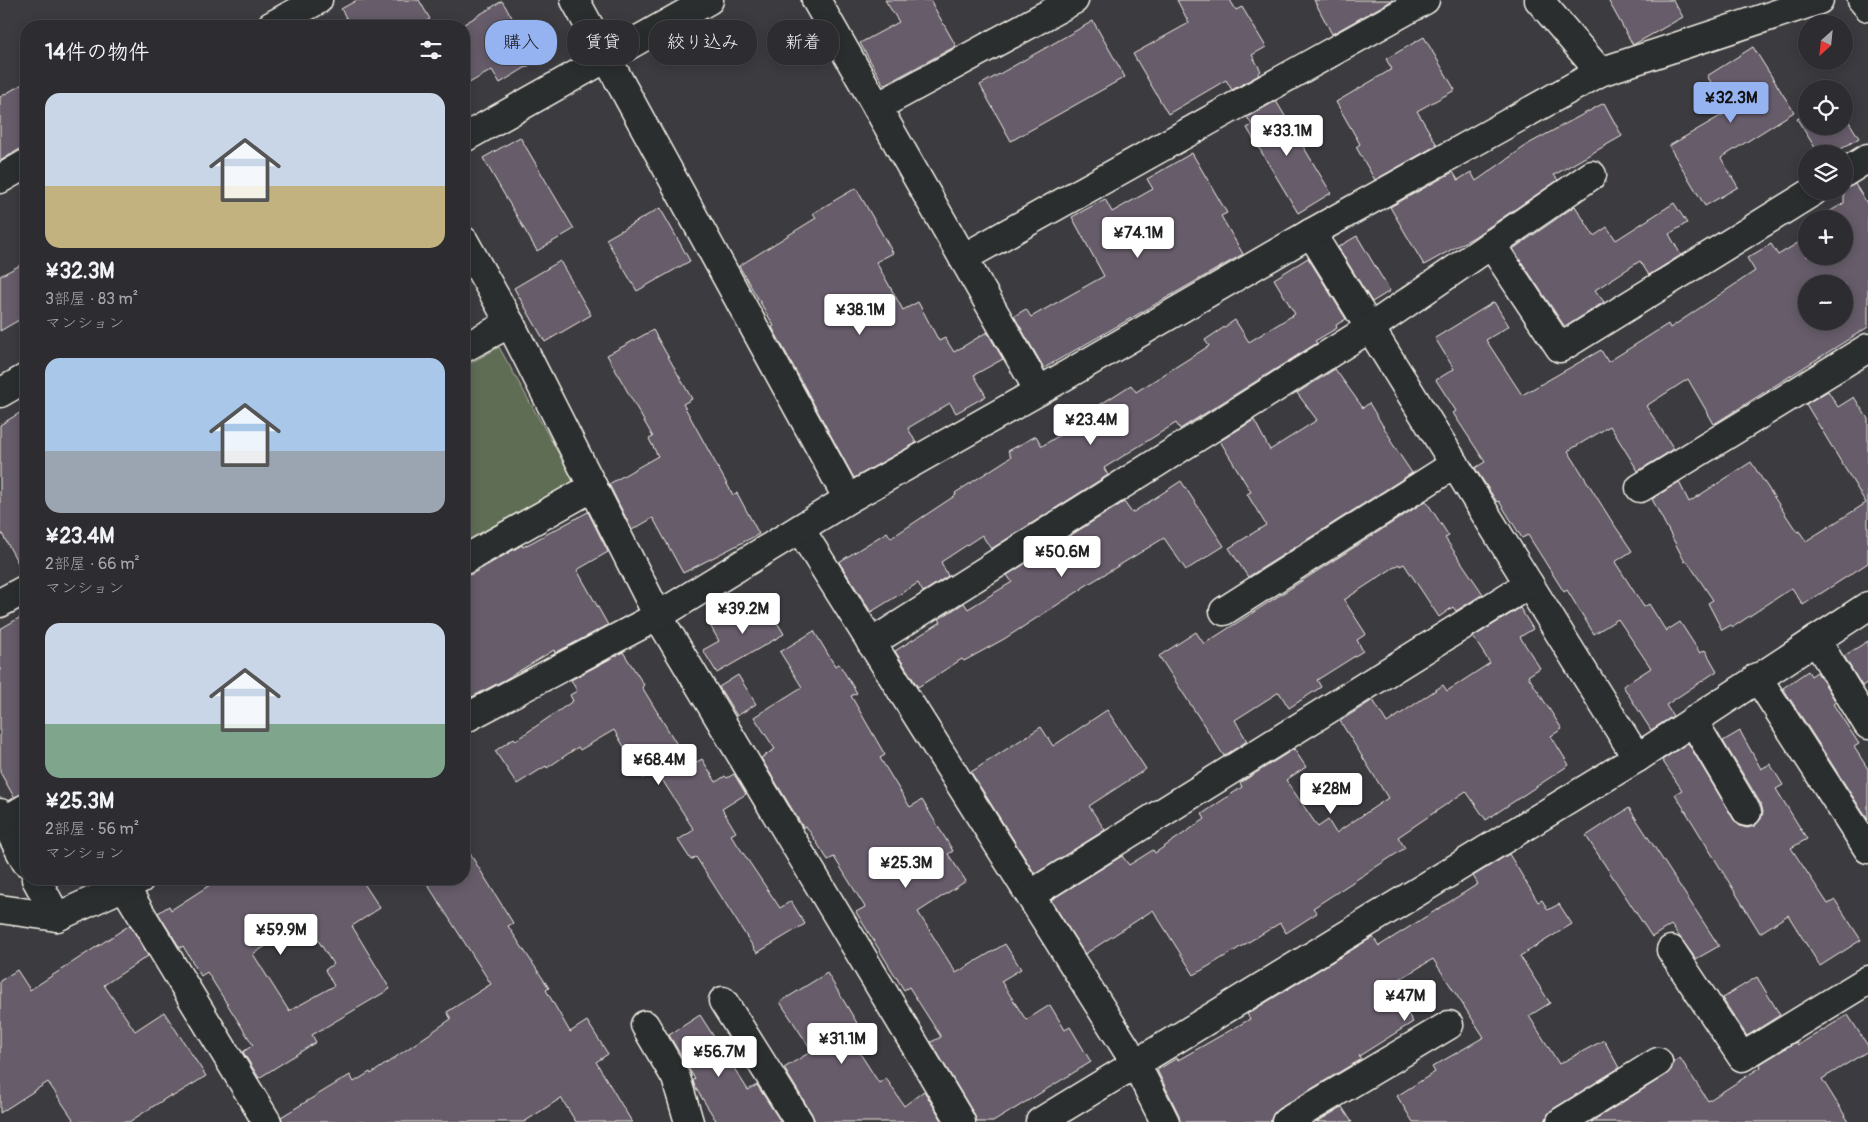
<!DOCTYPE html>
<html lang="ja">
<meta charset="utf-8">
<style>
body{margin:0;font-family:Pangolin,"Klee One",sans-serif;background:#353438;color:#f1f3f6;height:100vh;display:flex;flex-direction:column;font-size:19px;white-space:nowrap}
*{box-sizing:border-box;margin:0}
p{font-size:16px;color:#a7a7ab}
.icon{flex:none;width:28px;height:28px;fill:none;stroke:currentColor;stroke-width:2;stroke-linecap:round;stroke-linejoin:round}
.map{position:relative;flex:1;overflow:hidden}
.side{position:absolute;left:20px;top:20px;width:450px;height:865px;display:flex;flex-direction:column;background:#2d2c30;border-radius:20px;box-shadow:0 2px 12px #0003,0 0 0 1px #48484c}
.side>*{flex:none}
.guide{position:absolute;left:485px;top:20px;width:475px;height:45px;display:flex;gap:10px}
.needle{width:32px;rotate:207deg}
.controls{position:absolute;left:1798px;top:15px;display:grid;gap:10px}
.controls a{display:grid;place-items:center;width:55px;height:55px;border-radius:50%;background:#2d2c30;box-shadow:0 2px 12px #0003,0 0 0 1px #48484c;font-size:25px}
.price{position:absolute;translate:-50% -42px;padding:0 11px;border-radius:5px;background:#fff;color:#222;font-size:16px;line-height:32px;filter:drop-shadow(0 1px 2px #0008)}
.price::after{content:'';position:absolute;left:50%;top:30px;width:15px;height:11px;margin-left:-8px;background:inherit;clip-path:polygon(0 0,100% 0,50% 100%)}
.price.selected{background:#95b2f1;color:#111}
ul{padding:0;list-style:none}
li{display:grid;align-content:center;gap:10px;height:265px;padding:0 25px}
li span{display:grid;place-items:center;height:155px;border-radius:15px;color:#555}
li>.icon{margin-inline-start:auto}
span .icon{width:90px;height:90px;fill:#fffc;stroke-width:1}
li b{font-size:21px}
h2{display:flex;justify-content:space-between;align-items:center;height:60px;padding:0 25px;font-size:21px}
.pill{padding:0 18px;border-radius:20px;background:#2d2c30;box-shadow:0 2px 12px #0003,0 0 0 1px #48484c;font-size:18px;line-height:45px}
.pill.selected{background:#95b2f1;color:#111}
.map>svg:first-child{display:block}
.green{fill:#606d54;stroke:#aaaf9e}
.building{fill:#665c6b;stroke:#f4f1e8;fill-rule:evenodd}
.lines{fill:none;stroke-linecap:round;stroke-linejoin:round}
.minor-casing{stroke:#f4f1e8;stroke-width:31}
.tertiary-casing{stroke:#f4f1e8;stroke-width:31}
.minor{stroke:#2a2d2e;stroke-width:28}
.tertiary{stroke:#2a2d2e;stroke-width:28}
</style>
<div class="map">
<svg width="1868" height="1122" viewBox="0 0 1868 1122">
<rect width="100%" height="100%" fill="#3c3b40"/>
<filter id="ink" filterUnits="userSpaceOnUse"><feTurbulence type="fractalNoise" baseFrequency=".02" numOctaves="2"/><feDisplacementMap in="SourceGraphic" scale="10" xChannelSelector="R" yChannelSelector="G"/><feConvolveMatrix kernelMatrix="1 2 1 2 8 2 1 2 1" color-interpolation-filters="sRGB"/></filter>
<g filter="url(#ink)">
<path class="green" d="M 499,347 L 574,481 L 464,542 L 464,367 Z"/>
<g class="building">
<path d="M 357,0 L 419,0 L 430,19 L 417,26 L 351,26 L 341,9 Z"/>
<path d="M 885,0 L 930,0 L 956,46 L 884,85 L 860,43 L 899,22 Z"/>
<path d="M 1177,0 L 1230,0 L 1236,10 L 1242,7 L 1266,47 L 1252,55 L 1261,71 L 1258,73 L 1259,75 L 1232,90 L 1226,80 L 1168,114 L 1133,54 L 1189,23 Z"/>
<path d="M 1314,0 L 1393,0 L 1332,34 Z"/>
<path d="M 1608,0 L 1673,0 L 1683,17 L 1633,45 Z"/>
<path d="M 502,1 L 538,60 L 500,83 L 492,70 L 464,86 L 464,24 Z"/>
<path d="M 1093,21 L 1125,77 L 1011,141 L 980,85 Z"/>
<path d="M 1424,37 L 1455,90 L 1417,111 L 1437,145 L 1375,180 L 1356,147 L 1360,144 L 1336,102 L 1392,69 L 1386,59 Z"/>
<path d="M 1753,47 L 1794,112 L 1721,158 L 1738,187 L 1705,206 L 1669,146 L 1729,111 L 1707,76 Z"/>
<path d="M 26,82 L 26,148 L 18,150 L 0,161 L 0,97 Z"/>
<path d="M 1276,101 L 1331,193 L 1298,213 L 1247,128 L 1252,125 L 1247,117 Z"/>
<path d="M 1604,103 L 1622,136 L 1554,175 L 1558,180 L 1474,237 L 1424,265 L 1390,207 L 1453,172 L 1458,180 L 1471,172 L 1476,181 L 1530,143 Z"/>
<path d="M 1806,114 L 1806,126 L 1844,126 L 1844,114 L 1859,138 L 1833,154 L 1819,154 L 1797,119 Z"/>
<path d="M 520,137 L 574,229 L 537,251 L 483,158 Z"/>
<path d="M 1192,153 L 1227,213 L 1221,216 L 1243,254 L 1044,368 L 1014,316 L 1026,309 L 1031,317 L 1104,276 L 1072,217 L 1105,199 L 1112,212 L 1153,189 L 1147,179 Z"/>
<path d="M 1855,184 L 1868,205 L 1868,327 L 1714,424 L 1688,379 L 1646,406 L 1674,449 L 1638,471 L 1610,426 L 1568,451 L 1611,520 L 1632,551 L 1615,562 L 1644,607 L 1649,604 L 1666,631 L 1680,622 L 1700,653 L 1705,650 L 1717,671 L 1666,705 L 1673,716 L 1651,730 L 1623,686 L 1651,668 L 1618,619 L 1594,634 L 1567,590 L 1564,592 L 1528,535 L 1522,538 L 1499,501 L 1497,502 L 1475,468 L 1485,462 L 1453,413 L 1456,411 L 1436,380 L 1454,369 L 1435,338 L 1494,302 L 1509,326 L 1486,340 L 1522,395 L 1601,350 L 1608,362 L 1668,324 L 1670,328 L 1755,271 L 1747,258 L 1771,244 L 1778,255 L 1806,238 L 1806,256 L 1844,256 L 1844,219 L 1824,219 L 1822,216 L 1844,203 L 1844,188 ZM 1806,284 L 1844,284 L 1844,321 L 1806,321 Z"/>
<path d="M 856,188 L 893,253 L 876,262 L 903,310 L 918,302 L 939,341 L 945,338 L 954,352 L 987,332 L 1003,359 L 974,375 L 986,396 L 956,413 L 950,403 L 908,428 L 916,443 L 854,478 L 772,327 L 774,326 L 739,266 L 816,218 L 813,213 Z"/>
<path d="M 1674,203 L 1687,223 L 1669,234 L 1681,255 L 1649,275 L 1640,261 L 1595,290 L 1604,302 L 1565,327 L 1513,249 L 1575,206 L 1594,236 L 1607,227 L 1616,240 Z"/>
<path d="M 660,208 L 690,261 L 637,291 L 606,239 Z"/>
<path d="M 1357,236 L 1390,291 L 1372,302 L 1338,247 Z"/>
<path d="M 1308,258 L 1346,319 L 1336,325 L 1337,328 L 1315,341 L 1317,343 L 1180,429 L 1176,423 L 1104,468 L 1108,475 L 991,549 L 982,535 L 941,562 L 948,576 L 923,592 L 918,583 L 871,612 L 839,562 L 887,532 L 891,538 L 956,495 L 955,493 L 1011,457 L 1008,451 L 1036,436 L 1042,446 L 1092,415 L 1090,411 L 1131,385 L 1136,392 L 1209,346 L 1205,340 L 1235,320 L 1249,342 L 1295,314 L 1274,279 Z"/>
<path d="M 560,261 L 591,315 L 545,342 L 514,288 Z"/>
<path d="M 26,262 L 26,316 L 0,331 L 0,276 Z"/>
<path d="M 653,330 L 692,399 L 683,404 L 733,495 L 737,493 L 759,534 L 683,573 L 653,518 L 632,530 L 609,484 L 658,456 L 649,439 L 653,437 L 607,355 Z"/>
<path d="M 1335,369 L 1363,408 L 1369,403 L 1391,439 L 1390,440 L 1412,473 L 1248,577 L 1229,548 L 1266,525 L 1247,494 L 1251,492 L 1220,441 L 1254,420 L 1270,450 L 1317,420 L 1297,393 Z"/>
<path d="M 1828,391 L 1838,407 L 1854,397 L 1868,419 L 1868,563 L 1803,605 L 1792,588 L 1733,627 L 1731,625 L 1722,630 L 1708,603 L 1713,600 L 1687,561 L 1685,562 L 1652,499 L 1679,482 L 1689,502 L 1751,462 L 1797,532 L 1799,531 L 1806,541 L 1866,503 L 1806,404 Z"/>
<path d="M 26,409 L 26,573 L 24,574 L 0,530 L 0,425 Z"/>
<path d="M 1181,481 L 1224,546 L 1186,570 L 1164,538 L 1082,588 L 1082,589 L 1004,639 L 964,661 L 962,659 L 918,687 L 895,651 L 941,622 L 939,619 L 964,603 L 968,609 L 1012,582 L 1007,575 L 1124,502 L 1132,513 Z"/>
<path d="M 1426,501 L 1449,536 L 1445,538 L 1483,594 L 1456,611 L 1453,607 L 1439,617 L 1404,564 L 1400,566 L 1399,564 L 1344,600 L 1366,634 L 1357,640 L 1363,651 L 1317,680 L 1321,687 L 1289,708 L 1279,692 L 1235,720 L 1247,741 L 1224,756 L 1159,656 L 1196,632 L 1204,644 Z"/>
<path d="M 588,512 L 608,552 L 577,570 L 608,625 L 555,653 L 554,650 L 506,679 L 464,701 L 464,576 L 472,574 L 522,545 L 523,547 Z"/>
<path d="M 762,597 L 784,634 L 717,673 L 703,650 L 719,641 L 711,627 Z"/>
<path d="M 1520,608 L 1533,629 L 1520,637 L 1540,668 L 1528,676 L 1562,729 L 1551,736 L 1569,765 L 1486,820 L 1466,791 L 1398,837 L 1405,848 L 1313,908 L 1317,913 L 1286,933 L 1280,923 L 1194,975 L 1153,910 L 1085,954 L 1051,900 L 1122,856 L 1129,865 L 1153,850 L 1155,853 L 1205,819 L 1202,814 L 1242,787 L 1240,783 L 1294,749 L 1306,767 L 1286,780 L 1318,827 L 1328,820 L 1336,833 L 1388,798 L 1340,721 L 1373,700 L 1387,723 L 1443,685 L 1447,691 L 1490,663 L 1473,637 Z"/>
<path d="M 26,614 L 26,792 L 14,797 L 0,772 L 0,629 Z"/>
<path d="M 814,631 L 835,666 L 839,664 L 857,693 L 851,696 L 885,755 L 880,758 L 910,807 L 922,800 L 953,851 L 948,854 L 966,881 L 918,912 L 956,973 L 1005,944 L 1021,969 L 1001,981 L 1026,1020 L 1050,1005 L 1065,1030 L 1070,1027 L 1091,1062 L 993,1122 L 977,1122 L 974,1114 L 931,1042 L 941,1037 L 909,987 L 904,990 L 856,912 L 865,907 L 834,857 L 828,860 L 806,826 L 803,827 L 761,758 L 775,749 L 754,717 L 802,687 L 780,652 Z"/>
<path d="M 1868,641 L 1868,682 L 1862,686 L 1844,656 Z"/>
<path d="M 623,652 L 644,685 L 642,687 L 690,766 L 702,759 L 716,782 L 725,776 L 727,778 L 734,774 L 746,794 L 722,809 L 736,832 L 731,835 L 780,908 L 791,901 L 805,924 L 757,953 L 696,857 L 691,860 L 678,840 L 694,830 L 656,770 L 643,778 L 614,730 L 580,750 L 578,747 L 547,768 L 546,766 L 517,784 L 495,751 L 514,738 L 516,740 L 573,701 L 570,695 L 577,691 L 571,680 Z"/>
<path d="M 1808,671 L 1811,676 L 1817,672 L 1836,702 L 1833,704 L 1859,744 L 1854,747 L 1868,769 L 1868,820 L 1783,688 Z"/>
<path d="M 738,675 L 756,704 L 737,716 L 719,687 Z"/>
<path d="M 1107,710 L 1146,769 L 1089,806 L 1105,830 L 1035,874 L 971,772 L 1041,727 L 1053,746 Z"/>
<path d="M 1740,731 L 1761,769 L 1770,764 L 1783,785 L 1776,789 L 1807,839 L 1791,848 L 1828,904 L 1835,900 L 1861,940 L 1820,966 L 1788,915 L 1760,933 L 1675,794 L 1682,790 L 1662,760 L 1688,743 L 1734,820 L 1740,826 L 1747,828 L 1755,826 L 1761,819 L 1763,812 L 1761,804 L 1723,741 Z"/>
<path d="M 1629,808 L 1719,946 L 1696,959 L 1671,925 L 1652,937 L 1586,836 Z"/>
<path d="M 464,844 L 513,923 L 508,926 L 549,988 L 546,990 L 570,1032 L 587,1021 L 608,1054 L 596,1062 L 632,1122 L 576,1122 L 561,1098 L 524,1122 L 283,1122 L 281,1117 L 350,1075 L 354,1082 L 370,1072 L 371,1074 L 451,1019 L 447,1012 L 491,984 L 424,879 L 464,879 Z"/>
<path d="M 1509,854 L 1538,902 L 1542,900 L 1548,910 L 1559,904 L 1572,924 L 1520,956 L 1550,1003 L 1529,1016 L 1559,1064 L 1604,1040 L 1619,1068 L 1553,1109 L 1548,1114 L 1545,1122 L 1413,1122 L 1397,1096 L 1435,1072 L 1432,1067 L 1484,1037 L 1433,959 L 1390,985 L 1413,1022 L 1359,1056 L 1361,1059 L 1278,1109 L 1273,1114 L 1270,1122 L 1180,1122 L 1179,1115 L 1157,1070 L 1177,1058 L 1178,1060 L 1250,1019 L 1247,1014 L 1373,937 L 1379,946 L 1478,884 L 1473,876 Z"/>
<path d="M 219,879 L 361,879 L 380,908 L 352,926 L 390,989 L 312,1035 L 316,1042 L 259,1078 L 243,1052 L 253,1045 L 207,972 L 201,976 L 183,946 L 180,948 L 158,913 L 169,906 L 171,910 ZM 306,921 L 333,964 L 325,970 L 334,986 L 289,1011 L 253,954 Z"/>
<path d="M 130,925 L 148,956 L 104,985 L 135,1031 L 164,1012 L 206,1076 L 172,1097 L 171,1095 L 129,1122 L 75,1122 L 48,1082 L 0,1113 L 0,981 L 17,970 L 30,990 Z"/>
<path d="M 827,973 L 857,1023 L 845,1030 L 879,1083 L 886,1078 L 904,1106 L 924,1091 L 943,1122 L 815,1122 L 812,1114 L 784,1068 L 812,1051 L 780,1002 Z"/>
<path d="M 1757,977 L 1780,1015 L 1747,1036 L 1722,998 Z"/>
<path d="M 700,1015 L 748,1090 L 757,1085 L 781,1122 L 717,1122 L 695,1087 L 693,1081 L 695,1079 L 669,1035 Z"/>
<path d="M 1848,1015 L 1868,1046 L 1868,1051 L 1822,1079 L 1849,1122 L 1591,1122 L 1666,1075 L 1671,1070 L 1673,1062 L 1680,1058 L 1708,1101 L 1761,1067 L 1760,1064 L 1796,1042 L 1798,1045 Z"/>
<path d="M 1342,1107 L 1352,1122 L 1317,1122 Z"/>
</g>
<g class="lines">
<g class="minor-casing">
<g id="minor">
<path d="M 575,0 L 848,499"/>
<path d="M 816,0 L 1039,391"/>
<path d="M 1539,0 L 1600,72"/>
<path d="M 1862,0 L 1868,7"/>
<path d="M 271,26 L 318,0"/>
<path d="M 877,107 L 1074,0"/>
<path d="M 1844,173 L 1868,158"/>
<path d="M 0,179 L 26,164"/>
<path d="M 1311,233 L 1637,758"/>
<path d="M 464,241 L 510,323 L 658,616 L 961,1122"/>
<path d="M 1491,244 L 1560,348 L 1814,191"/>
<path d="M 963,258 L 1425,0"/>
<path d="M 464,348 L 510,323"/>
<path d="M 1640,488 L 1868,348"/>
<path d="M 800,529 L 1136,1064 L 1165,1122"/>
<path d="M 464,560 L 593,487"/>
<path d="M 0,603 L 26,589"/>
<path d="M 1224,611 L 1455,464"/>
<path d="M 1816,640 L 1868,725"/>
<path d="M 871,643 L 1370,328 L 1592,175"/>
<path d="M 1757,677 L 1868,849"/>
<path d="M 464,719 L 658,616 L 848,499 L 1039,391 L 1311,233 L 1600,72 L 1819,0"/>
<path d="M 1693,721 L 1747,812"/>
<path d="M 0,813 L 26,862"/>
<path d="M 4,821 L 26,808"/>
<path d="M 36,879 L 57,917"/>
<path d="M 124,886 L 267,1122"/>
<path d="M 1030,895 L 1529,584"/>
<path d="M 0,909 L 57,917 L 140,879"/>
<path d="M 1671,950 L 1742,1057 L 1868,980"/>
<path d="M 723,1001 L 799,1122"/>
<path d="M 645,1025 L 676,1078 L 689,1122"/>
<path d="M 1040,1122 L 1637,758 L 1868,606"/>
<path d="M 1286,1122 L 1449,1025"/>
<path d="M 1561,1122 L 1658,1062"/>
</g>
</g>
<g class="tertiary-casing">
<g id="tertiary">
<path d="M 464,138 L 709,0"/>
<path d="M 0,393 L 26,378"/>
</g>
</g>
<use href="#minor" class="minor"/>
<use href="#tertiary" class="tertiary"/>
</g>
</g>
</svg>
<div class="controls">
<a><svg class="needle" viewBox="-14 -14 28 28"><path d="M0-13l5 13h-10z" fill="#e53935"/><path d="M0 13l5-13h-10z" fill="#a7a7ab"/></svg></a>
<a><svg class="icon" aria-label="locate" viewBox="0 0 24 24"><circle cx="12" cy="12" r="6"/><path d="M12 2v4M12 18v4M2 12h4M18 12h4"/></svg></a>
<a><svg class="icon" aria-label="layers" viewBox="0 0 24 24"><path d="M12 4l9 5-9 5-9-5zM3 14l9 5 9-5"/></svg></a>
<a>+</a>
<a>−</a>
</div>
<b class="price selected" style="left:1731px;top:124px">¥32.3M</b>
<b class="price" style="left:1287px;top:157px">¥33.1M</b>
<b class="price" style="left:1138px;top:259px">¥74.1M</b>
<b class="price" style="left:860px;top:336px">¥38.1M</b>
<b class="price" style="left:1091px;top:446px">¥23.4M</b>
<b class="price" style="left:1062px;top:578px">¥50.6M</b>
<b class="price" style="left:743px;top:635px">¥39.2M</b>
<b class="price" style="left:659px;top:786px">¥68.4M</b>
<b class="price" style="left:1331px;top:815px">¥28M</b>
<b class="price" style="left:906px;top:889px">¥25.3M</b>
<b class="price" style="left:281px;top:956px">¥59.9M</b>
<b class="price" style="left:1405px;top:1022px">¥47M</b>
<b class="price" style="left:842px;top:1065px">¥31.1M</b>
<b class="price" style="left:719px;top:1078px">¥56.7M</b>
<div class="guide">
<a class="pill selected">購入</a>
<a class="pill">賃貸</a>
<a class="pill">絞り込み</a>
<a class="pill">新着</a>
</div>
<section class="side">
<h2>14件の物件<svg class="icon" aria-label="filters" viewBox="0 0 24 24"><path d="M4 7h16M4 17h16"/><circle cx="9" cy="7" r="2"/><circle cx="15" cy="17" r="2"/></svg></h2>
<ul>
<li><span style="background:linear-gradient(#c9d6e8 60%,#c2b280 0)"><svg class="icon" aria-label="home" viewBox="0 0 24 24"><path d="M3 11l9-7 9 7M6 9v11h12V9"/></svg></span><div><b>¥32.3M</b><p>3部屋 · 83 m²</p><p>マンション</p></div></li>
<li><span style="background:linear-gradient(#a9c7e8 60%,#9aa5b1 0)"><svg class="icon" aria-label="home" viewBox="0 0 24 24"><path d="M3 11l9-7 9 7M6 9v11h12V9"/></svg></span><div><b>¥23.4M</b><p>2部屋 · 66 m²</p><p>マンション</p></div></li>
<li><span style="background:linear-gradient(#c9d6e8 65%,#7fa58c 0)"><svg class="icon" aria-label="home" viewBox="0 0 24 24"><path d="M3 11l9-7 9 7M6 9v11h12V9"/></svg></span><div><b>¥25.3M</b><p>2部屋 · 56 m²</p><p>マンション</p></div></li>
</ul>
</section>
</div>
